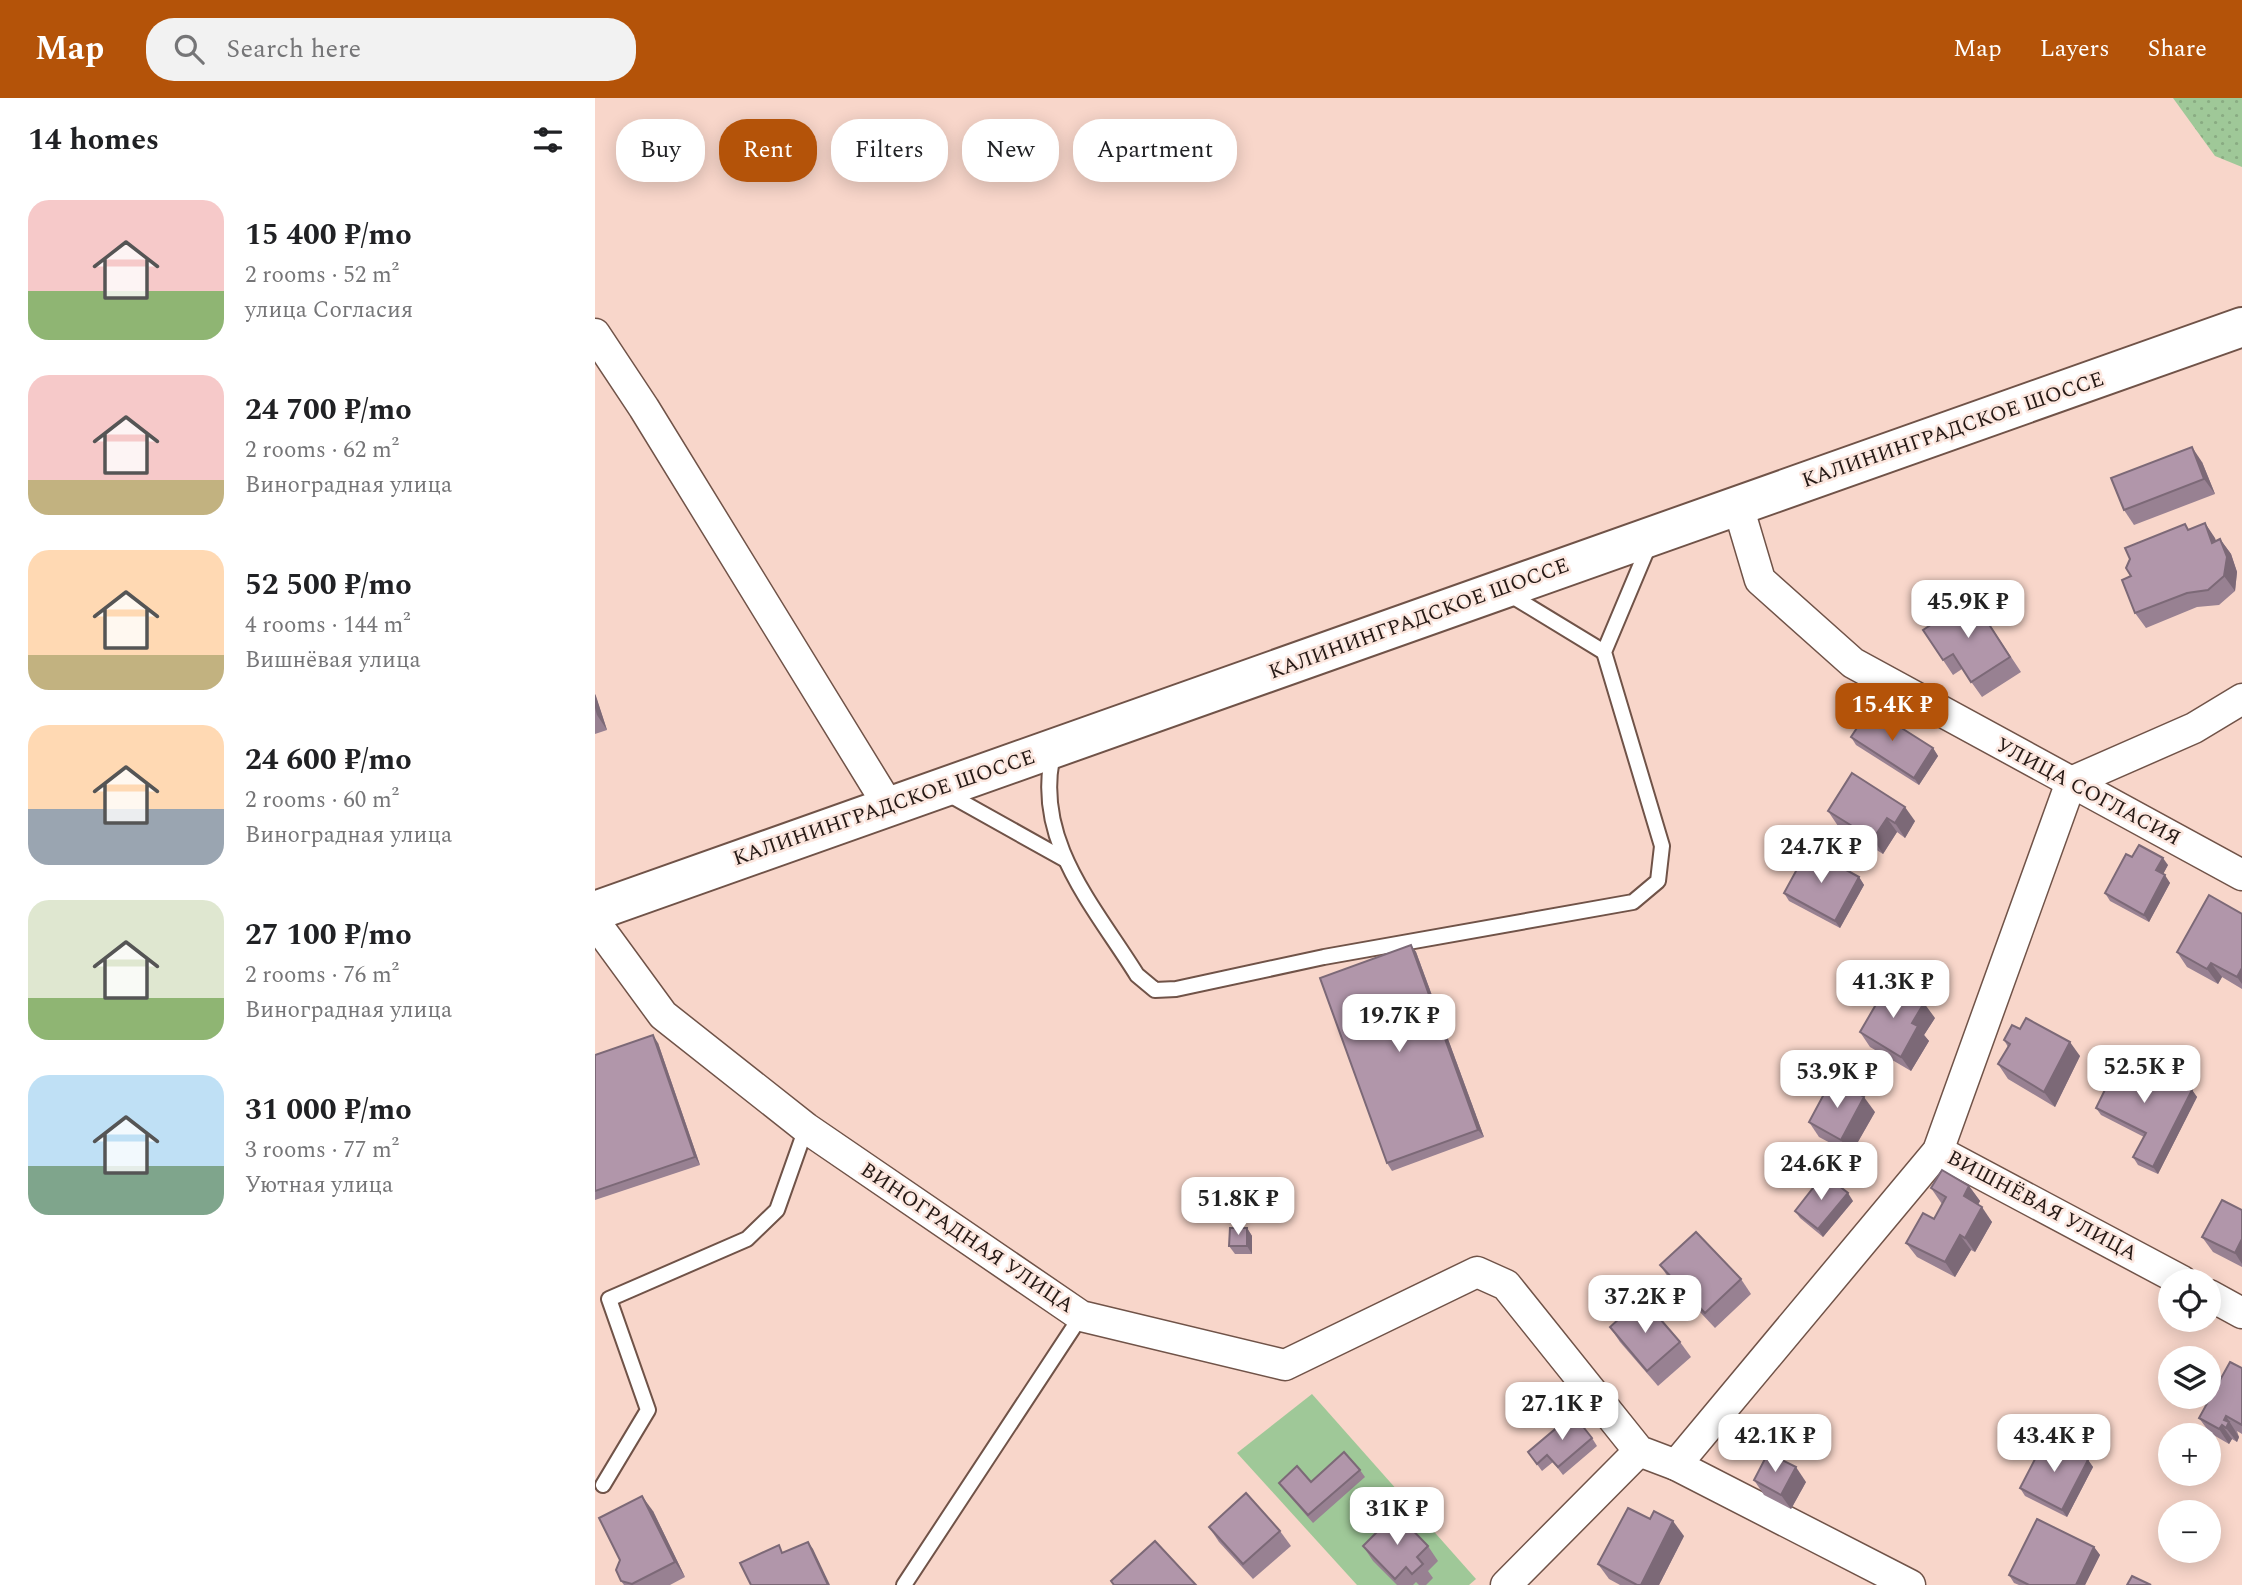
<!DOCTYPE html>
<meta charset="utf-8">
<style>
body{margin:0;font-family:Spectral,serif;background:#f2f2f2;color:#202124;height:100vh;display:flex;flex-direction:column;font-size:26px;white-space:nowrap}
*{box-sizing:border-box;margin:0}
p{font-size:23px;color:#757577}
.icon{flex:none;width:38px;height:38px;fill:none;stroke:currentColor;stroke-width:2;stroke-linecap:round;stroke-linejoin:round}
.map{position:relative;flex:1;overflow:hidden}
.side{display:flex;flex-direction:column;background:#fff;width:595px}
.side>*{flex:none}
.top-card{position:absolute;left:21px;top:21px;width:665px;height:63px;display:flex;gap:14px}
.controls{position:absolute;left:1563px;top:1171px;display:grid;gap:14px}
.controls a{display:grid;place-items:center;width:63px;height:63px;border-radius:50%;background:#fff;box-shadow:0 4px 18px #0003;font-size:35px}
.price{position:absolute;translate:-50% -60px;padding:0 16px;border-radius:14px;background:#fff;color:#222;font-size:23px;line-height:46px;filter:drop-shadow(0 2px 4px #0008)}
.price::after{content:'';position:absolute;left:50%;top:42px;width:21px;height:16px;margin-left:-10px;background:inherit;clip-path:polygon(0 0,100% 0,50% 100%)}
.price.active{background:#b45309;color:#fff}
ul{padding:0;list-style:none}
li{display:flex;align-items:center;gap:21px;height:175px;padding:0 28px}
li span{display:grid;place-items:center;flex:none;width:196px;height:140px;border-radius:21px;color:#555}
li>.icon{margin-inline-start:auto}
span .icon{width:84px;height:84px;fill:#fffc;stroke-width:1}
li b{font-size:30px}
h2{display:flex;justify-content:space-between;align-items:center;height:84px;padding:0 28px;font-size:30px}
.chip{padding:0 24px;border-radius:28px;background:#fff;box-shadow:0 4px 18px #0003;font-size:24px;line-height:63px}
.chip.active{background:#b45309;color:#fff}
header{display:flex;align-items:center;gap:42px;box-sizing:border-box;height:98px;padding:0 35px;background:#b45309;color:#fff}
header strong{font-size:33px}
nav{display:flex;gap:38px;margin-inline-start:auto;font-size:24px}
.search{width:490px;height:63px;background:#f2f2f2;display:flex;align-items:center;gap:18px;box-sizing:border-box;padding:0 24px;border-radius:28px;color:#757577;font-size:26px}
main{display:flex;flex:1;min-height:0}
.map>svg:first-child{display:block}
.grass{fill:url(#grass-dots)}
.green{fill:#9fc898}
.lines{fill:none;stroke-linecap:round;stroke-linejoin:round}
.lane-casing{stroke:#705348;stroke-width:18}
.street-casing{stroke:#705348;stroke-width:33}
.primary-casing{stroke:#705348;stroke-width:42}
.lane{stroke:#fff;stroke-width:14}
.street{stroke:#fff;stroke-width:30}
.primary{stroke:#fff;stroke-width:38}
.wall{fill:#988192}
.shaded-wall{fill:#7c6977}
.building{fill:#b196aa;stroke:#7c6977;stroke-width:2}
.labels{text-anchor:middle;dominant-baseline:central;stroke-width:5;stroke-linejoin:round;paint-order:stroke}
.street-label{font-size:21px;fill:#251915;stroke:#fce7df}
</style>
<header>
<strong>Map</strong>
<div class="search"><svg class="icon" aria-label="search" viewBox="0 0 24 24"><circle cx="10" cy="10" r="6"/><path d="M15 15l6 6"/></svg>Search here</div>
<nav><a>Map</a><a>Layers</a><a>Share</a></nav>
</header>
<main>
<section class="side">
<h2>14 homes<svg class="icon" aria-label="filters" viewBox="0 0 24 24"><path d="M4 7h16M4 17h16"/><circle cx="9" cy="7" r="2"/><circle cx="15" cy="17" r="2"/></svg></h2>
<ul>
<li><span style="background:linear-gradient(#f6c9c9 65%,#8fb573 0)"><svg class="icon" aria-label="home" viewBox="0 0 24 24"><path d="M3 11l9-7 9 7M6 9v11h12V9"/></svg></span><div><b>15 400 ₽/mo</b><p>2 rooms · 52 m²</p><p>улица Согласия</p></div></li>
<li><span style="background:linear-gradient(#f6c9c9 75%,#c2b280 0)"><svg class="icon" aria-label="home" viewBox="0 0 24 24"><path d="M3 11l9-7 9 7M6 9v11h12V9"/></svg></span><div><b>24 700 ₽/mo</b><p>2 rooms · 62 m²</p><p>Виноградная улица</p></div></li>
<li><span style="background:linear-gradient(#ffd9b3 75%,#c2b280 0)"><svg class="icon" aria-label="home" viewBox="0 0 24 24"><path d="M3 11l9-7 9 7M6 9v11h12V9"/></svg></span><div><b>52 500 ₽/mo</b><p>4 rooms · 144 m²</p><p>Вишнёвая улица</p></div></li>
<li><span style="background:linear-gradient(#ffd9b3 60%,#9aa5b1 0)"><svg class="icon" aria-label="home" viewBox="0 0 24 24"><path d="M3 11l9-7 9 7M6 9v11h12V9"/></svg></span><div><b>24 600 ₽/mo</b><p>2 rooms · 60 m²</p><p>Виноградная улица</p></div></li>
<li><span style="background:linear-gradient(#dfe7d0 70%,#8fb573 0)"><svg class="icon" aria-label="home" viewBox="0 0 24 24"><path d="M3 11l9-7 9 7M6 9v11h12V9"/></svg></span><div><b>27 100 ₽/mo</b><p>2 rooms · 76 m²</p><p>Виноградная улица</p></div></li>
<li><span style="background:linear-gradient(#bfe0f5 65%,#7fa58c 0)"><svg class="icon" aria-label="home" viewBox="0 0 24 24"><path d="M3 11l9-7 9 7M6 9v11h12V9"/></svg></span><div><b>31 000 ₽/mo</b><p>3 rooms · 77 m²</p><p>Уютная улица</p></div></li>
</ul>
</section>
<div class="map">
<svg width="1647" height="1487" viewBox="0 0 1647 1487">
<defs>
<pattern id="grass-dots" width="8" height="8" patternUnits="userSpaceOnUse" patternTransform="scale(1.75)"><rect width="8" height="8" fill="#9fc898"/><path d="M2 2h.1M6 6h.1" fill="none" stroke="#89ab82" stroke-width="1.8" stroke-linecap="round"/></pattern>
</defs>
<rect width="100%" height="100%" fill="#f8d6ca"/>
<path class="grass" d="M 1578,0 L 1647,0 L 1647,69 L 1620,58 Z"/>
<path class="green" d="M 717,1296 L 881,1481 L 874,1487 L 762,1487 L 642,1355 Z"/>
<g class="lines">
<g class="lane-casing">
<g id="lane">
<path d="M 912,495 L 1009,554"/>
<path d="M 458,656 C 438,742 499,808 542,877 L 560,892 L 581,891 L 729,859 L 1038,804 L 1063,783 L 1067,748 L 1009,554 L 1054,447"/>
<path d="M 351,695 L 469,761"/>
<path d="M 8,1387 L 53,1312 L 14,1201 L 152,1141 L 182,1112 L 211,1030"/>
<path d="M 309,1487 L 486,1218"/>
</g>
</g>
<g class="street-casing">
<g id="street">
<path d="M 0,236 L 49,310 L 293,707"/>
<path d="M 1143,408 L 1165,482 L 1258,565 L 1647,777"/>
<path d="M 0,824 L 68,917 L 211,1030 L 486,1218 L 690,1267 L 882,1174 L 911,1187 L 1044,1353 L 1081,1367 L 1315,1487"/>
<path d="M 1343,1053 L 1587,1183"/>
<path d="M 1614,1197 L 1647,1215"/>
<path d="M 1081,1367 L 1343,1053 L 1476,684 L 1599,630 L 1647,601"/>
<path d="M 911,1487 L 1044,1353"/>
</g>
</g>
<g class="primary-casing">
<path id="primary" d="M 0,813 L 1647,229"/>
</g>
<use href="#lane" class="lane"/>
<use href="#street" class="street"/>
<use href="#primary" class="primary"/>
</g>
<g class="wall">
<path d="M 1607,364 L 1620,396 L 1539,427 L 1529,412 Z"/>
<path d="M 1610,425 L 1621,443 L 1625,441 L 1636,456 L 1642,474 L 1640,493 L 1624,507 L 1602,509 L 1551,530 L 1540,515 L 1536,478 L 1594,432 Z"/>
<path d="M 1377,500 L 1426,574 L 1387,599 L 1367,571 L 1358,577 L 1348,562 Z"/>
<path d="M 0,596 L 12,632 L 0,636 Z"/>
<path d="M 1256,639 L 1338,650 L 1343,658 L 1324,687 L 1261,647 Z"/>
<path d="M 1233,713 L 1320,723 L 1310,740 L 1302,734 L 1288,756 L 1243,728 Z"/>
<path d="M 1537,759 L 1573,767 L 1568,776 L 1575,785 L 1554,824 L 1515,803 L 1510,795 Z"/>
<path d="M 1264,779 L 1269,787 L 1245,830 L 1194,803 L 1189,795 Z"/>
<path d="M 1647,816 L 1647,891 L 1627,879 L 1623,886 L 1592,869 L 1582,854 Z"/>
<path d="M 816,847 L 821,854 L 889,1039 L 797,1073 L 792,1065 Z"/>
<path d="M 1340,920 L 1329,937 L 1334,943 L 1316,973 L 1275,949 L 1265,934 Z"/>
<path d="M 1425,931 L 1485,958 L 1460,1009 L 1413,981 L 1403,966 L 1413,949 L 1409,942 Z"/>
<path d="M 63,945 L 105,1067 L 0,1102 L 0,957 Z"/>
<path d="M 1597,992 L 1602,999 L 1563,1076 L 1543,1067 L 1538,1059 L 1549,1039 L 1506,1017 L 1501,1010 Z"/>
<path d="M 1280,1014 L 1256,1056 L 1224,1039 L 1214,1024 Z"/>
<path d="M 1374,1088 L 1385,1103 L 1383,1107 L 1397,1124 L 1380,1154 L 1376,1152 L 1360,1179 L 1322,1159 L 1311,1145 L 1339,1121 L 1347,1106 L 1336,1090 Z"/>
<path d="M 1258,1103 L 1228,1139 L 1205,1120 L 1200,1113 Z"/>
<path d="M 1647,1112 L 1647,1169 L 1618,1154 L 1607,1139 Z"/>
<path d="M 652,1130 L 657,1138 L 657,1156 L 640,1156 L 634,1148 Z"/>
<path d="M 1065,1167 L 1146,1181 L 1156,1196 L 1120,1230 L 1075,1182 Z"/>
<path d="M 1015,1229 L 1085,1244 L 1096,1259 L 1063,1288 L 1025,1244 Z"/>
<path d="M 1647,1270 L 1647,1336 L 1642,1333 L 1644,1339 L 1642,1344 L 1637,1341 L 1634,1346 L 1615,1335 L 1604,1320 Z"/>
<path d="M 997,1340 L 1002,1348 L 968,1377 L 958,1364 L 947,1373 L 933,1354 Z"/>
<path d="M 1493,1362 L 1498,1369 L 1472,1419 L 1430,1398 L 1425,1390 Z"/>
<path d="M 765,1372 L 770,1379 L 718,1425 L 689,1392 L 684,1385 L 716,1384 Z"/>
<path d="M 1159,1382 L 1211,1384 L 1196,1411 L 1169,1397 Z"/>
<path d="M 58,1413 L 90,1479 L 75,1487 L 29,1487 L 26,1483 Z"/>
<path d="M 614,1429 L 685,1433 L 696,1448 L 658,1481 L 624,1444 Z"/>
<path d="M 1089,1438 L 1064,1487 L 1025,1487 L 1014,1481 L 1003,1466 Z"/>
<path d="M 768,1448 L 833,1448 L 843,1463 L 833,1473 L 838,1480 L 831,1487 L 824,1487 L 821,1484 L 818,1487 L 802,1487 L 778,1463 Z"/>
<path d="M 1499,1449 L 1505,1457 L 1490,1487 L 1424,1487 L 1419,1485 L 1414,1477 Z"/>
</g>
<g class="shaded-wall">
<path d="M 1597,349 L 1607,364 L 1620,396 L 1609,381 Z"/>
<path d="M 1610,425 L 1620,440 L 1627,460 L 1617,445 Z"/>
<path d="M 1625,441 L 1636,456 L 1642,474 L 1640,493 L 1629,478 Z"/>
<path d="M 0,596 L 1,598 L 12,632 L 2,617 L 0,610 Z"/>
<path d="M 1338,650 L 1343,658 L 1324,687 L 1319,680 Z"/>
<path d="M 1310,709 L 1320,723 L 1310,740 L 1300,725 Z"/>
<path d="M 1292,720 L 1302,734 L 1288,756 L 1278,741 Z"/>
<path d="M 1568,760 L 1573,767 L 1566,780 L 1561,772 Z"/>
<path d="M 1570,777 L 1575,785 L 1554,824 L 1549,817 Z"/>
<path d="M 1264,779 L 1269,787 L 1245,830 L 1240,823 Z"/>
<path d="M 816,847 L 821,854 L 889,1039 L 883,1032 Z"/>
<path d="M 1616,865 L 1627,879 L 1623,886 L 1612,871 Z"/>
<path d="M 1647,870 L 1647,886 L 1642,879 Z"/>
<path d="M 1329,905 L 1340,920 L 1329,937 L 1334,943 L 1316,973 L 1306,959 L 1317,925 Z"/>
<path d="M 58,937 L 63,945 L 105,1067 L 100,1059 Z"/>
<path d="M 1475,944 L 1485,958 L 1460,1009 L 1449,994 Z"/>
<path d="M 1597,992 L 1602,999 L 1563,1076 L 1558,1069 Z"/>
<path d="M 1269,999 L 1280,1014 L 1256,1056 L 1246,1042 Z"/>
<path d="M 1374,1088 L 1385,1103 L 1379,1113 L 1369,1098 Z"/>
<path d="M 1253,1095 L 1258,1103 L 1228,1139 L 1223,1131 Z"/>
<path d="M 1387,1109 L 1397,1124 L 1380,1154 L 1370,1140 Z"/>
<path d="M 652,1130 L 657,1138 L 657,1156 L 652,1148 Z"/>
<path d="M 1365,1137 L 1376,1152 L 1360,1179 L 1350,1164 Z"/>
<path d="M 1647,1141 L 1647,1166 L 1640,1155 Z"/>
<path d="M 1631,1318 L 1644,1339 L 1642,1344 L 1631,1330 L 1629,1322 Z"/>
<path d="M 1627,1327 L 1637,1341 L 1634,1346 L 1624,1331 Z"/>
<path d="M 1493,1362 L 1498,1369 L 1472,1419 L 1467,1412 Z"/>
<path d="M 1201,1369 L 1211,1384 L 1196,1411 L 1186,1397 Z"/>
<path d="M 47,1398 L 58,1413 L 90,1479 L 80,1464 Z"/>
<path d="M 1078,1423 L 1089,1438 L 1064,1487 L 1046,1487 Z"/>
<path d="M 213,1444 L 218,1451 L 235,1487 L 233,1487 Z"/>
<path d="M 1499,1449 L 1505,1457 L 1490,1487 L 1481,1487 Z"/>
</g>
<g class="building">
<path d="M 1597,349 L 1609,381 L 1529,412 L 1516,380 Z"/>
<path d="M 1610,425 L 1617,445 L 1625,441 L 1632,459 L 1629,478 L 1613,492 L 1592,495 L 1540,515 L 1527,482 L 1536,478 L 1531,470 L 1535,461 L 1530,450 L 1590,426 L 1593,432 Z"/>
<path d="M 1377,500 L 1415,559 L 1376,584 L 1358,556 L 1348,562 L 1328,532 Z"/>
<path d="M 1275,610 L 1338,650 L 1319,680 L 1256,639 Z"/>
<path d="M 1257,675 L 1310,709 L 1300,725 L 1292,720 L 1278,741 L 1233,713 Z"/>
<path d="M 1544,747 L 1568,760 L 1561,772 L 1570,777 L 1549,817 L 1510,795 L 1531,756 L 1537,759 Z"/>
<path d="M 1213,751 L 1264,779 L 1240,823 L 1189,795 Z"/>
<path d="M 1614,797 L 1647,816 L 1647,870 L 1642,879 L 1616,865 L 1612,871 L 1582,854 Z"/>
<path d="M 816,847 L 883,1032 L 792,1065 L 725,880 Z"/>
<path d="M 1294,884 L 1329,905 L 1317,925 L 1323,928 L 1306,959 L 1265,934 Z"/>
<path d="M 1431,920 L 1475,944 L 1449,994 L 1403,966 L 1415,946 L 1409,942 L 1417,927 L 1425,931 Z"/>
<path d="M 58,937 L 100,1059 L 0,1093 L 0,957 Z"/>
<path d="M 1527,957 L 1597,992 L 1558,1069 L 1538,1059 L 1551,1035 L 1501,1010 Z"/>
<path d="M 1237,981 L 1269,999 L 1246,1042 L 1214,1024 Z"/>
<path d="M 1347,1072 L 1374,1088 L 1369,1098 L 1387,1109 L 1370,1140 L 1365,1137 L 1350,1164 L 1311,1145 L 1328,1115 L 1339,1121 L 1351,1099 L 1336,1090 Z"/>
<path d="M 1229,1076 L 1253,1095 L 1223,1131 L 1200,1113 Z"/>
<path d="M 1627,1102 L 1647,1112 L 1647,1141 L 1640,1155 L 1607,1139 Z"/>
<path d="M 635,1130 L 652,1130 L 652,1148 L 634,1148 Z"/>
<path d="M 1101,1134 L 1146,1181 L 1110,1215 L 1065,1167 Z"/>
<path d="M 1047,1200 L 1085,1244 L 1052,1273 L 1015,1229 Z"/>
<path d="M 1635,1264 L 1647,1270 L 1647,1327 L 1631,1318 L 1629,1322 L 1634,1324 L 1631,1330 L 1627,1327 L 1624,1331 L 1604,1320 Z"/>
<path d="M 978,1316 L 997,1340 L 963,1369 L 952,1357 L 942,1366 L 933,1354 Z"/>
<path d="M 1451,1340 L 1493,1362 L 1467,1412 L 1425,1390 Z"/>
<path d="M 749,1354 L 765,1372 L 713,1417 L 684,1385 L 702,1368 L 716,1384 Z"/>
<path d="M 1173,1355 L 1201,1369 L 1186,1397 L 1159,1382 Z"/>
<path d="M 651,1395 L 685,1433 L 648,1466 L 614,1429 Z"/>
<path d="M 47,1398 L 80,1464 L 37,1486 L 26,1483 L 21,1472 L 25,1462 L 4,1420 Z"/>
<path d="M 1033,1410 L 1055,1421 L 1059,1413 L 1078,1423 L 1046,1487 L 1042,1487 L 1003,1466 Z"/>
<path d="M 801,1415 L 833,1448 L 822,1459 L 828,1466 L 817,1476 L 811,1469 L 800,1481 L 768,1448 Z"/>
<path d="M 1442,1421 L 1499,1449 L 1481,1487 L 1434,1487 L 1414,1477 Z"/>
<path d="M 560,1443 L 601,1487 L 519,1487 L 516,1483 Z"/>
<path d="M 213,1444 L 233,1487 L 156,1487 L 145,1465 L 184,1447 L 187,1455 Z"/>
<path d="M 1537,1478 L 1556,1487 L 1532,1487 Z"/>
</g>
<g class="labels">
<g class="street-label">
<text transform="translate(1358 332) rotate(-19)">КАЛИНИНГРАДСКОЕ ШОССЕ</text>
<text transform="translate(824 521) rotate(-20)">КАЛИНИНГРАДСКОЕ ШОССЕ</text>
<text transform="translate(1493 694) rotate(28)">УЛИЦА СОГЛАСИЯ</text>
<text transform="translate(289 710) rotate(-19)">КАЛИНИНГРАДСКОЕ ШОССЕ</text>
<text transform="translate(1447 1108) rotate(28)">ВИШНЁВАЯ УЛИЦА</text>
<text transform="translate(372 1140) rotate(34)">ВИНОГРАДНАЯ УЛИЦА</text>
</g>
</g>
</svg>
<div class="controls">
<a><svg class="icon" aria-label="locate" viewBox="0 0 24 24"><circle cx="12" cy="12" r="6"/><path d="M12 2v4M12 18v4M2 12h4M18 12h4"/></svg></a>
<a><svg class="icon" aria-label="layers" viewBox="0 0 24 24"><path d="M12 4l9 5-9 5-9-5zM3 14l9 5 9-5"/></svg></a>
<a>+</a>
<a>−</a>
</div>
<b class="price" style="left:1373px;top:542px">45.9K ₽</b>
<b class="price active" style="left:1297px;top:645px">15.4K ₽</b>
<b class="price" style="left:1226px;top:787px">24.7K ₽</b>
<b class="price" style="left:1298px;top:922px">41.3K ₽</b>
<b class="price" style="left:804px;top:956px">19.7K ₽</b>
<b class="price" style="left:1549px;top:1007px">52.5K ₽</b>
<b class="price" style="left:1242px;top:1012px">53.9K ₽</b>
<b class="price" style="left:1226px;top:1104px">24.6K ₽</b>
<b class="price" style="left:643px;top:1139px">51.8K ₽</b>
<b class="price" style="left:1050px;top:1237px">37.2K ₽</b>
<b class="price" style="left:967px;top:1344px">27.1K ₽</b>
<b class="price" style="left:1180px;top:1376px">42.1K ₽</b>
<b class="price" style="left:1459px;top:1376px">43.4K ₽</b>
<b class="price" style="left:802px;top:1449px">31K ₽</b>
<div class="top-card">
<a class="chip">Buy</a>
<a class="chip active">Rent</a>
<a class="chip">Filters</a>
<a class="chip">New</a>
<a class="chip">Apartment</a>
</div>
</div>
</main>
